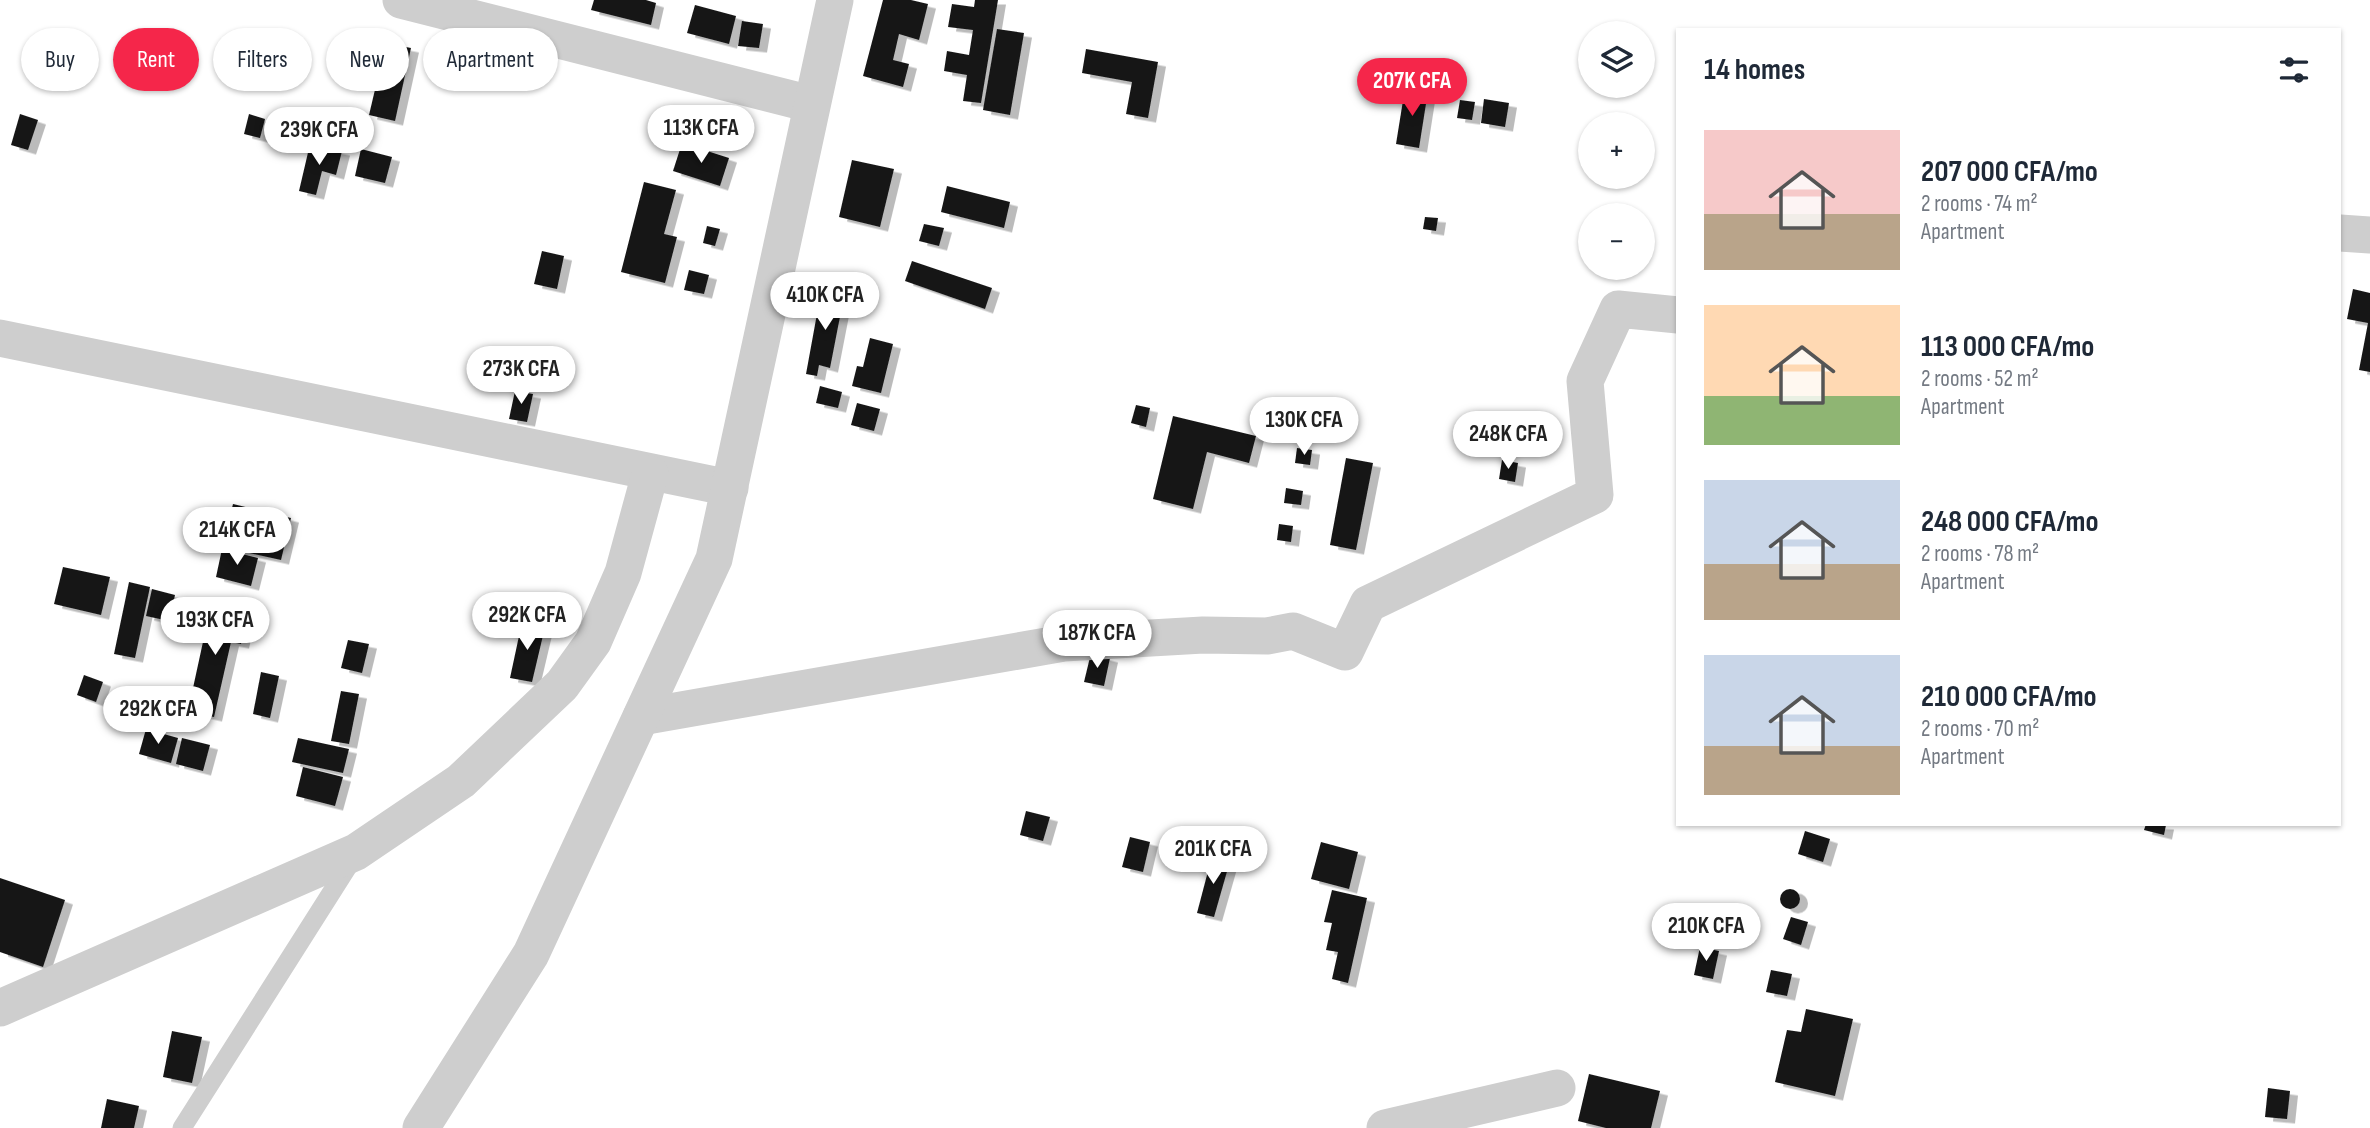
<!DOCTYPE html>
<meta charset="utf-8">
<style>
body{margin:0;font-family:"Sofia Sans Condensed",sans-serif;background:#f2f2f3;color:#1f2937;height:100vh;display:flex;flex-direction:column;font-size:26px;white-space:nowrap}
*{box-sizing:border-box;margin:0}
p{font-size:23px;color:#747a83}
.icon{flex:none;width:38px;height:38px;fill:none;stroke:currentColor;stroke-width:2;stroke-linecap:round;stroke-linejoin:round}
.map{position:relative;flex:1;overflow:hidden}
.details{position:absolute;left:1676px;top:28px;width:665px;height:798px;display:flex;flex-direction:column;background:#fff;border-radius:0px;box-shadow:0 2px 5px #0004}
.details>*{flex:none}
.banner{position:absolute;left:21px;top:28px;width:665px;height:63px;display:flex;gap:14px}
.tools{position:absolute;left:1578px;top:21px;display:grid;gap:14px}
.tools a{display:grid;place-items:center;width:77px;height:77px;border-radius:50%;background:#fff;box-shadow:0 2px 5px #0004;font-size:35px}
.price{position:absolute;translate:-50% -60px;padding:0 16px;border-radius:24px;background:#fff;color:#222;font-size:23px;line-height:46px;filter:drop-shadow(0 2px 4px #0008)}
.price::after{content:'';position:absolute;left:50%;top:42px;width:21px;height:16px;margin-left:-10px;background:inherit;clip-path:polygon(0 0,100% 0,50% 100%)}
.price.active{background:#f5264a;color:#fff}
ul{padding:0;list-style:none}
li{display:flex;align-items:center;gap:21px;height:175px;padding:0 28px}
li span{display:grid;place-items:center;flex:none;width:196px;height:140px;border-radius:0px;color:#555}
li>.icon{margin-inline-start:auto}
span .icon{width:84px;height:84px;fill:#fffc;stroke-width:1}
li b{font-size:30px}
h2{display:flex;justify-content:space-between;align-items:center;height:84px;padding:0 28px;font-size:30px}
.pill{padding:0 24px;border-radius:32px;background:#fff;box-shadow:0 2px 5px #0004;font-size:24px;line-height:63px}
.pill.active{background:#f5264a;color:#fff}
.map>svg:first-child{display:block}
.building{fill:#181818;filter:url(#shadow)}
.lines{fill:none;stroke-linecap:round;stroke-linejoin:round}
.lane{stroke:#cecece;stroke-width:19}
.street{stroke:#cecece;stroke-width:37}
</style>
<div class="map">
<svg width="2370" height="1128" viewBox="0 0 2370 1128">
<defs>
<filter id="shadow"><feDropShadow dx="8" dy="4.5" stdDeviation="0" flood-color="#0004"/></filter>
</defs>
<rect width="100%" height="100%" fill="#fff"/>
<g class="building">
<path d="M 594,0 L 646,0 L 656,3 L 651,25 L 591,10 Z"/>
<path d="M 883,0 L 911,0 L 928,4 L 919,40 L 899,34 L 893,60 L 909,64 L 903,87 L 863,76 Z"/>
<path d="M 975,0 L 998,0 L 981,103 L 963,101 L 967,75 L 944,71 L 947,51 L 969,55 L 973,30 L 948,27 L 952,4 L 974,7 Z"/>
<path d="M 695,5 L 736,16 L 729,44 L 687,33 Z"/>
<path d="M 742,21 L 763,24 L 759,48 L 738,46 Z"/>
<path d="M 997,29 L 1024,33 L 1010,115 L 983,110 Z"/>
<path d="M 386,43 L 411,48 L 395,121 L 369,115 Z"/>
<path d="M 1086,49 L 1158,62 L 1148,118 L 1126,114 L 1132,82 L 1082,73 Z"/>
<path d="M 1405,88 L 1428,91 L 1419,148 L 1396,144 Z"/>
<path d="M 1484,99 L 1509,103 L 1505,127 L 1481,123 Z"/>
<path d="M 1460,100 L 1475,102 L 1472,120 L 1457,118 Z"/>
<path d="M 20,114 L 38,120 L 28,150 L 11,145 Z"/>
<path d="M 249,114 L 265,119 L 260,138 L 244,134 Z"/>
<path d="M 682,143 L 729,158 L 720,186 L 673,171 Z"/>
<path d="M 310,144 L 342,151 L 336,175 L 322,171 L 316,195 L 299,191 Z"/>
<path d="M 361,149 L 392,157 L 385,183 L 355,176 Z"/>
<path d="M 852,160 L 894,169 L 880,227 L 839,217 Z"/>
<path d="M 644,182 L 676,190 L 664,234 L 677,237 L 665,283 L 621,272 Z"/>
<path d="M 947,186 L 1010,202 L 1004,228 L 941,212 Z"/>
<path d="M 1425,217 L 1438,218 L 1436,231 L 1423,229 Z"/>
<path d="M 924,224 L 944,228 L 939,246 L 919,241 Z"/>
<path d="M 707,226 L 720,229 L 715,246 L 703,243 Z"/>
<path d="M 542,251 L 564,256 L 557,289 L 534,284 Z"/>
<path d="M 912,261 L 992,288 L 985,309 L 905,281 Z"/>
<path d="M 689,270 L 709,275 L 704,294 L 684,290 Z"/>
<path d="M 2353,289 L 2370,293 L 2370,372 L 2359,370 L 2368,323 L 2347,319 Z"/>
<path d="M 821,292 L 844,296 L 830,368 L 819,365 L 817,376 L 806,374 Z"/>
<path d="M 870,338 L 893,344 L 881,393 L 852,386 L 857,366 L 863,367 Z"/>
<path d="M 820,386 L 842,392 L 838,408 L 816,403 Z"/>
<path d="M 515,391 L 533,394 L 527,422 L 509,419 Z"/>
<path d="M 857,403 L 880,409 L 874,431 L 851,425 Z"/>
<path d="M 1136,405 L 1150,408 L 1146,427 L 1131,423 Z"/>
<path d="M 1484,411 L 1502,415 L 1498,435 L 1480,431 Z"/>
<path d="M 1173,416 L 1256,436 L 1249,463 L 1207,452 L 1193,509 L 1153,499 Z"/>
<path d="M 1297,448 L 1312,450 L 1310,465 L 1295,463 Z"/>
<path d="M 1346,458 L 1373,463 L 1356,550 L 1330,545 Z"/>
<path d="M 1502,460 L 1518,463 L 1515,482 L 1499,479 Z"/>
<path d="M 1286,488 L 1303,491 L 1301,505 L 1284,503 Z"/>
<path d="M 233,504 L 291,518 L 281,560 L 222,547 Z"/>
<path d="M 1279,524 L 1293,526 L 1291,542 L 1277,540 Z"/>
<path d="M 222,549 L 258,558 L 251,586 L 216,577 Z"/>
<path d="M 63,567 L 110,577 L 101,615 L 54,604 Z"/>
<path d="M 129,582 L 150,587 L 135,658 L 114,654 Z"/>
<path d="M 152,589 L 175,595 L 169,621 L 146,616 Z"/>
<path d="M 211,605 L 248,613 L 241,644 L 231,642 L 214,717 L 188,711 Z"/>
<path d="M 522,622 L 545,627 L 532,682 L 510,678 Z"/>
<path d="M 348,640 L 369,644 L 362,673 L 341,668 Z"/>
<path d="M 1091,653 L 1110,658 L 1104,686 L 1084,682 Z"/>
<path d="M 261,672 L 279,676 L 270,718 L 253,714 Z"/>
<path d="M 84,675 L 103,682 L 96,702 L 77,695 Z"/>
<path d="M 341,691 L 359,694 L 349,744 L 331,741 Z"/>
<path d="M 146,729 L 178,738 L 171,763 L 139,754 Z"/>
<path d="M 182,738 L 210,745 L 203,771 L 176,764 Z"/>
<path d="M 298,738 L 349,749 L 343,773 L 292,762 Z"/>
<path d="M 303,767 L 343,777 L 335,806 L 296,796 Z"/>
<path d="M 1026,811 L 1050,817 L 1043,841 L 1020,835 Z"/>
<path d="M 2146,824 L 2166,825 L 2164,835 L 2144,830 Z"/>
<path d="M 1805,831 L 1830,839 L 1823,862 L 1798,854 Z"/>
<path d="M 1130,837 L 1150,842 L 1143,872 L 1122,867 Z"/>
<path d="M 1321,842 L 1358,852 L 1349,889 L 1311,879 Z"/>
<path d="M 1212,856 L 1230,861 L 1214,917 L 1197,913 Z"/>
<path d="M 0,878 L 65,900 L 43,967 L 0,952 Z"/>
<circle cx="1790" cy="899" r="10"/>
<path d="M 1332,890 L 1367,898 L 1348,983 L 1332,979 L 1338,952 L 1326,950 L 1332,923 L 1324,922 Z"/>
<path d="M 1791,917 L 1808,922 L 1801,945 L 1783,939 Z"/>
<path d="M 1700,947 L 1719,951 L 1713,979 L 1694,975 Z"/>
<path d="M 1771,970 L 1792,974 L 1787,996 L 1766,992 Z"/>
<path d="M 1806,1009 L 1853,1019 L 1835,1096 L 1775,1082 L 1787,1030 L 1801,1032 Z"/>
<path d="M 172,1031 L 202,1037 L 192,1083 L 163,1077 Z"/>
<path d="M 1589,1074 L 1660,1091 L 1651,1128 L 1606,1128 L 1578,1121 Z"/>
<path d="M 2268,1088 L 2290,1091 L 2287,1119 L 2265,1117 Z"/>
<path d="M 107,1099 L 139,1106 L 134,1128 L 101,1128 Z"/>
</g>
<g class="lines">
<path class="lane" d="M 182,1128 L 354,857"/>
<g class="street">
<path d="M 401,0 L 811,104"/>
<path d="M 2340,233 L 2370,235"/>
<path d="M 0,338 L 730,488"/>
<path d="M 641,717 L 1064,643 L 1203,635 L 1267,636 L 1293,631 L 1345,652 L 1368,604 L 1595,495 L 1585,381 L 1618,309 L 1678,315"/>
<path d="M 0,1008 L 356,852 L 461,781 L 562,685 L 593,642 L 623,573 L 650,474"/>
<path d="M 421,1128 L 531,954 L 714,559 L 835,0"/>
<path d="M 1385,1128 L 1557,1088"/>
</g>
</g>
</svg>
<div class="tools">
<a><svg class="icon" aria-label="layers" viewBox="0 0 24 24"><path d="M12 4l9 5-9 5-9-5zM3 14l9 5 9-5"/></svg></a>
<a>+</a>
<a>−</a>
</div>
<b class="price active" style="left:1412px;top:118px">207K CFA</b>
<b class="price" style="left:701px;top:165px">113K CFA</b>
<b class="price" style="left:319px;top:167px">239K CFA</b>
<b class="price" style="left:825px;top:332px">410K CFA</b>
<b class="price" style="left:521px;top:406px">273K CFA</b>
<b class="price" style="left:1304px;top:457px">130K CFA</b>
<b class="price" style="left:1508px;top:471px">248K CFA</b>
<b class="price" style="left:237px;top:567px">214K CFA</b>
<b class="price" style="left:527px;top:652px">292K CFA</b>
<b class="price" style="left:215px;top:657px">193K CFA</b>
<b class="price" style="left:1097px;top:670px">187K CFA</b>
<b class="price" style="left:158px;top:746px">292K CFA</b>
<b class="price" style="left:1213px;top:886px">201K CFA</b>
<b class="price" style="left:1706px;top:963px">210K CFA</b>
<div class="banner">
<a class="pill">Buy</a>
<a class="pill active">Rent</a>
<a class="pill">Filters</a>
<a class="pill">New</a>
<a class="pill">Apartment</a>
</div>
<section class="details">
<h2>14 homes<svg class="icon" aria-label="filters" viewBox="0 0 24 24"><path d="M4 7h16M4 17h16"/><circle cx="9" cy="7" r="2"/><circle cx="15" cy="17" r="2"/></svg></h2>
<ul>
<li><span style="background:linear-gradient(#f6c9c9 60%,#b9a48a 0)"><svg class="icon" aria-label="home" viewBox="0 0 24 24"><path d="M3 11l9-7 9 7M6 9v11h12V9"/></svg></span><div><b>207 000 CFA/mo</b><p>2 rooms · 74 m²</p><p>Apartment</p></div></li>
<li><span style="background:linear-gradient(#ffd9b3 65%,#8fb573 0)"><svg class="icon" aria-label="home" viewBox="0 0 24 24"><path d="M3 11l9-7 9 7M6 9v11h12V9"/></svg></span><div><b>113 000 CFA/mo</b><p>2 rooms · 52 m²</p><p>Apartment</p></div></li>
<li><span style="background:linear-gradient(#c9d6e8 60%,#b9a48a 0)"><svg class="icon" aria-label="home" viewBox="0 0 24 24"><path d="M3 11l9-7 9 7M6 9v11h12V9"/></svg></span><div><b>248 000 CFA/mo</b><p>2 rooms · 78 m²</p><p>Apartment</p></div></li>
<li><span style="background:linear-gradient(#c9d6e8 65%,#b9a48a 0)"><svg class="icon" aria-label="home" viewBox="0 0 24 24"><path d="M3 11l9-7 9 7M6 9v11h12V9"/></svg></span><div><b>210 000 CFA/mo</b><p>2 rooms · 70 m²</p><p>Apartment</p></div></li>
</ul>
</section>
</div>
